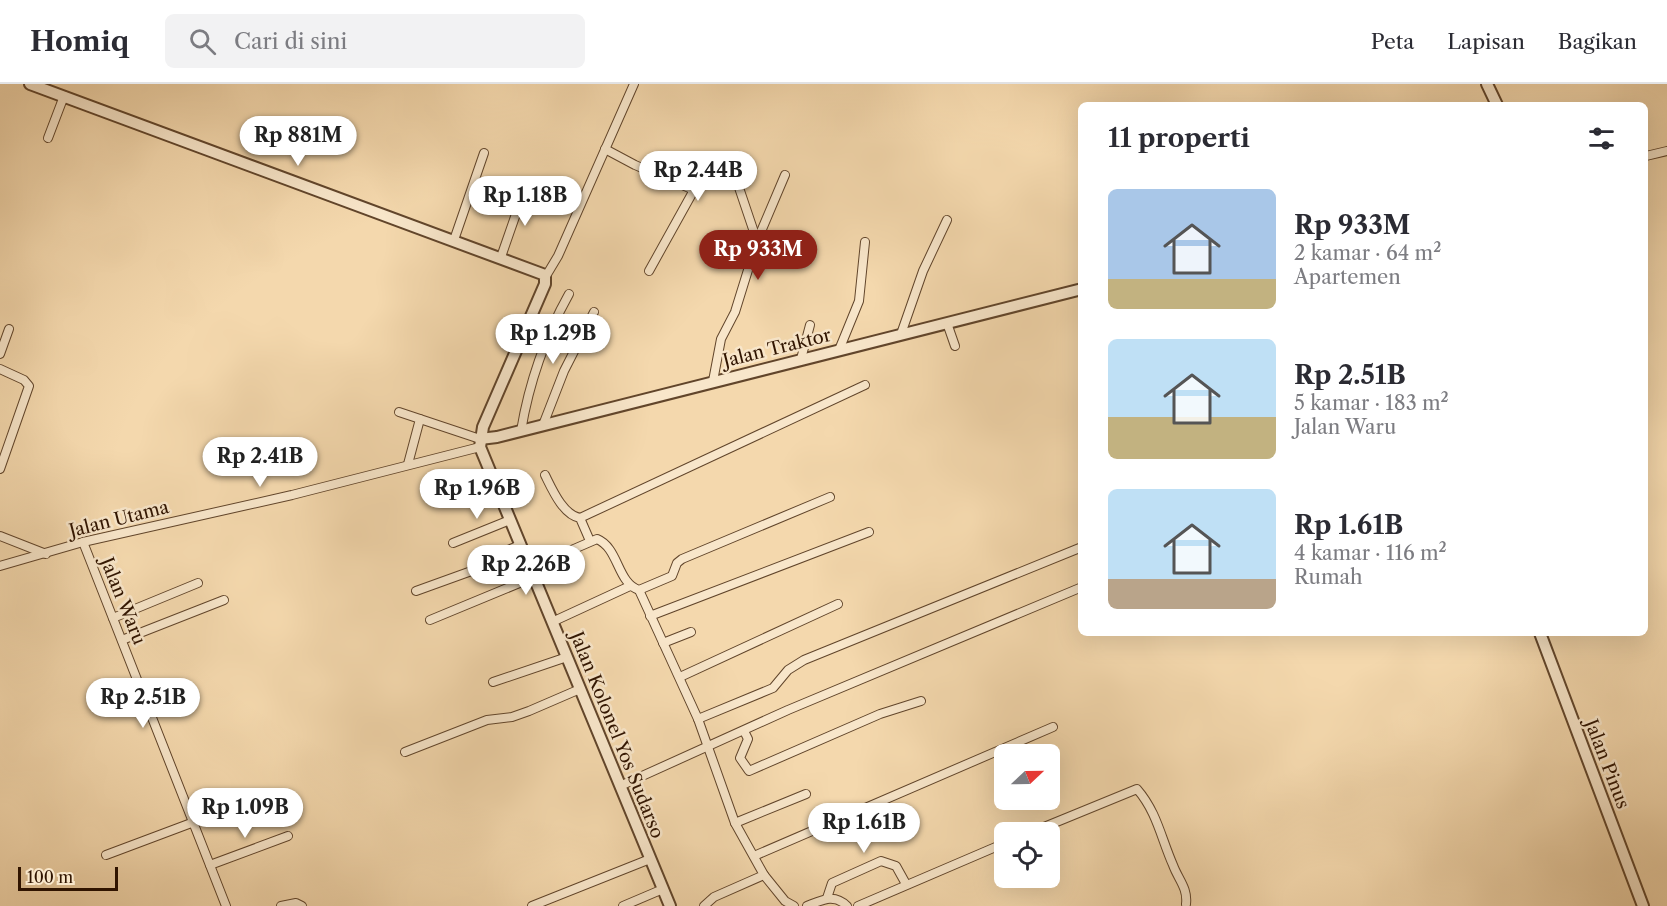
<!DOCTYPE html>
<html lang="id">
<meta charset="utf-8">
<style>
body{margin:0;font-family:"Libre Caslon Text",serif;background:#f2f2f3;color:#2b2b33;height:100vh;display:flex;flex-direction:column;font-size:22px;white-space:nowrap}
*{box-sizing:border-box;margin:0}
p{font-size:20px;color:#7c7c81}
.icon{flex:none;width:33px;height:33px;fill:none;stroke:currentColor;stroke-width:2;stroke-linecap:round;stroke-linejoin:round}
.map{position:relative;flex:1;overflow:hidden}
.panel{position:absolute;left:1078px;top:18px;width:570px;height:534px;display:flex;flex-direction:column;background:#fff;border-radius:9px;box-shadow:0 6px 24px #0002}
.panel>*{flex:none}
.needle{width:39px;rotate:68deg}
.controls{position:absolute;left:994px;top:660px;display:grid;gap:12px}
.controls a{display:grid;place-items:center;width:66px;height:66px;border-radius:9px;background:#fff;box-shadow:0 6px 24px #0002;font-size:30px}
.scale{position:absolute;left:18px;bottom:15px;width:100px;box-sizing:border-box;padding-left:6px;border:3px solid #301400;border-top:0;font-size:16px;line-height:21px;white-space:nowrap;color:#301400;-webkit-text-stroke:4px #f8e6ca;paint-order:stroke}
.price{position:absolute;translate:-50% -51px;padding:0 14px;border-radius:21px;background:#fff;color:#222;font-size:20px;line-height:39px;filter:drop-shadow(0 2px 3px #0008)}
.price::after{content:'';position:absolute;left:50%;top:36px;width:18px;height:14px;margin-left:-9px;background:inherit;clip-path:polygon(0 0,100% 0,50% 100%)}
.price.active{background:#8f2418;color:#fff}
ul{padding:0;list-style:none}
li{display:flex;align-items:center;gap:18px;height:150px;padding:0 30px}
li span{display:grid;place-items:center;flex:none;width:168px;height:120px;border-radius:9px;color:#555}
li>.icon{margin-inline-start:auto}
span .icon{width:72px;height:72px;fill:#fffc;stroke-width:1}
li b{font-size:26px}
h2{display:flex;justify-content:space-between;align-items:center;height:72px;padding:0 30px;font-size:26px}
header{display:flex;align-items:center;gap:36px;box-sizing:border-box;height:84px;padding:0 30px;background:#fff;border-bottom:2px solid #e1e1e2}
header strong{font-size:28px}
nav{display:flex;gap:33px;margin-inline-start:auto;font-size:21px}
.search{width:420px;height:54px;background:#f2f2f3;display:flex;align-items:center;gap:15px;box-sizing:border-box;padding:0 21px;border-radius:9px;color:#7c7c81;font-size:22px}
.map>svg:first-child{display:block}
.lines{fill:none;stroke-linecap:round;stroke-linejoin:round}
.minor-casing{stroke:#61452b;stroke-width:10}
.tertiary-casing{stroke:#61452b;stroke-width:14}
.minor{stroke:#f8e6ca;stroke-width:8}
.tertiary{stroke:#f8e6ca;stroke-width:10}
.labels{text-anchor:middle;dominant-baseline:central;stroke-width:5;stroke-linejoin:round;paint-order:stroke}
.street-label{font-size:18px;fill:#301400;stroke:#f8e6ca}
</style>
<header>
<strong>Homiq</strong>
<div class="search"><svg class="icon" aria-label="search" viewBox="0 0 24 24"><circle cx="10" cy="10" r="6"/><path d="M15 15l6 6"/></svg>Cari di sini</div>
<nav><a>Peta</a><a>Lapisan</a><a>Bagikan</a></nav>
</header>
<div class="map">
<svg width="1667" height="822" viewBox="0 0 1667 822">
<rect width="100%" height="100%" fill="#f4d8ad"/>
<filter id="stains"><feTurbulence type="fractalNoise" baseFrequency=".00333" numOctaves="4"/><feColorMatrix values="0 0 0 0 .2 0 0 0 0 .09 0 0 0 0 .02 0 0 0 .5 -.17"/></filter>
<radialGradient id="worn" r=".72"><stop offset=".6" stop-color="#630" stop-opacity="0"/><stop offset="1" stop-color="#630" stop-opacity=".3"/></radialGradient>
<g class="lines">
<g class="minor-casing">
<g id="minor">
<path d="M 48,54 L 64,12"/>
<path d="M 605,65 L 635,81 L 694,106 L 706,86 L 730,77 L 757,157"/>
<path d="M 1646,72 L 1667,67"/>
<path d="M 454,156 L 484,69"/>
<path d="M 501,173 L 525,104"/>
<path d="M 649,187 L 694,106"/>
<path d="M 546,192 L 558,172 L 634,0"/>
<path d="M 947,239 L 955,262"/>
<path d="M 901,250 L 923,187 L 947,136"/>
<path d="M 839,266 L 859,217 L 865,158"/>
<path d="M 0,270 L 9,245"/>
<path d="M 801,275 L 810,241"/>
<path d="M 0,285 L 24,296 L 29,302 L 0,385"/>
<path d="M 713,297 L 721,255 L 735,228 L 757,157 L 785,91"/>
<path d="M 399,328 L 480,355"/>
<path d="M 543,341 L 564,287 L 594,228"/>
<path d="M 521,347 C 529,299 545,253 569,210"/>
<path d="M 408,380 L 420,335"/>
<path d="M 545,391 C 552,405 563,431 580,434 L 590,457"/>
<path d="M 580,434 L 865,301"/>
<path d="M 0,452 L 46,470"/>
<path d="M 83,458 L 226,822"/>
<path d="M 453,459 L 510,436"/>
<path d="M 0,482 L 83,458 L 292,411 L 480,363"/>
<path d="M 530,484 L 597,455 C 619,464 617,499 639,506 L 672,492 L 677,479 L 682,475 L 830,413"/>
<path d="M 639,506 L 698,635 L 735,739 L 764,791 L 714,813 L 704,822"/>
<path d="M 416,507 L 477,485 L 484,476 L 520,461"/>
<path d="M 650,532 L 869,448"/>
<path d="M 113,534 L 198,499"/>
<path d="M 430,536 L 534,493"/>
<path d="M 552,538 L 630,502"/>
<path d="M 122,556 L 224,516"/>
<path d="M 663,559 L 691,548"/>
<path d="M 680,593 L 838,520"/>
<path d="M 493,598 L 567,573"/>
<path d="M 698,635 L 773,604 L 788,586 L 804,576 L 1082,463"/>
<path d="M 744,647 L 748,655 L 740,674 L 749,687 L 880,630 L 921,617"/>
<path d="M 405,668 L 487,636 L 512,633 L 529,627 L 580,605"/>
<path d="M 620,702 L 788,626 L 1082,503"/>
<path d="M 189,724 L 231,709"/>
<path d="M 735,739 L 806,710"/>
<path d="M 1032,748 L 1137,705 C 1157,728 1161,754 1173,781 C 1178,795 1188,804 1186,820"/>
<path d="M 106,771 L 194,738"/>
<path d="M 754,772 L 1053,643"/>
<path d="M 210,781 L 288,752"/>
<path d="M 764,791 L 785,817 L 794,822"/>
<path d="M 827,814 L 832,799 L 881,777 L 896,782 L 906,800"/>
<path d="M 281,822 L 296,819 L 302,822"/>
<path d="M 532,822 L 650,775"/>
<path d="M 623,822 L 663,805"/>
<path d="M 807,822 C 822,816 834,809 847,822"/>
<path d="M 858,822 L 1005,759"/>
</g>
</g>
<g class="tertiary-casing">
<g id="tertiary">
<path d="M 30,0 L 545,191 L 545,200 L 483,343 L 480,363 L 670,822"/>
<path d="M 1487,0 L 1497,21"/>
<path d="M 480,355 L 497,353 L 1082,205"/>
<path d="M 1540,549 L 1643,822"/>
</g>
</g>
<use href="#minor" class="minor"/>
<use href="#tertiary" class="tertiary"/>
</g>
<g class="labels">
<g class="street-label">
<text transform="translate(777 264) rotate(-14)">Jalan Traktor</text>
<text transform="translate(119 435) rotate(-14)">Jalan Utama</text>
<text transform="translate(123 517) rotate(68)">Jalan Waru</text>
<text transform="translate(617 651) rotate(68)">Jalan Kolonel Yos Sudarso</text>
<text transform="translate(1607 680) rotate(69)">Jalan Pinus</text>
</g>
</g>
<rect width="100%" height="100%" filter="url(#stains)"/>
<rect width="100%" height="100%" fill="url(#worn)"/>
</svg>
<div class="controls">
<a><svg class="needle" viewBox="-14 -14 28 28"><path d="M0-13l5 13h-10z" fill="#e53935"/><path d="M0 13l5-13h-10z" fill="#7c7c81"/></svg></a>
<a><svg class="icon" aria-label="locate" viewBox="0 0 24 24"><circle cx="12" cy="12" r="6"/><path d="M12 2v4M12 18v4M2 12h4M18 12h4"/></svg></a>
</div>
<div class="scale">100 m</div>
<b class="price" style="left:298px;top:83px">Rp 881M</b>
<b class="price" style="left:698px;top:118px">Rp 2.44B</b>
<b class="price" style="left:525px;top:143px">Rp 1.18B</b>
<b class="price active" style="left:758px;top:197px">Rp 933M</b>
<b class="price" style="left:553px;top:281px">Rp 1.29B</b>
<b class="price" style="left:260px;top:404px">Rp 2.41B</b>
<b class="price" style="left:477px;top:436px">Rp 1.96B</b>
<b class="price" style="left:526px;top:512px">Rp 2.26B</b>
<b class="price" style="left:143px;top:645px">Rp 2.51B</b>
<b class="price" style="left:245px;top:755px">Rp 1.09B</b>
<b class="price" style="left:864px;top:770px">Rp 1.61B</b>
<section class="panel">
<h2>11 properti<svg class="icon" aria-label="filters" viewBox="0 0 24 24"><path d="M4 7h16M4 17h16"/><circle cx="9" cy="7" r="2"/><circle cx="15" cy="17" r="2"/></svg></h2>
<ul>
<li><span style="background:linear-gradient(#a9c7e8 75%,#c2b280 0)"><svg class="icon" aria-label="home" viewBox="0 0 24 24"><path d="M3 11l9-7 9 7M6 9v11h12V9"/></svg></span><div><b>Rp 933M</b><p>2 kamar · 64 m²</p><p>Apartemen</p></div></li>
<li><span style="background:linear-gradient(#bfe0f5 65%,#c2b280 0)"><svg class="icon" aria-label="home" viewBox="0 0 24 24"><path d="M3 11l9-7 9 7M6 9v11h12V9"/></svg></span><div><b>Rp 2.51B</b><p>5 kamar · 183 m²</p><p>Jalan Waru</p></div></li>
<li><span style="background:linear-gradient(#bfe0f5 75%,#b9a48a 0)"><svg class="icon" aria-label="home" viewBox="0 0 24 24"><path d="M3 11l9-7 9 7M6 9v11h12V9"/></svg></span><div><b>Rp 1.61B</b><p>4 kamar · 116 m²</p><p>Rumah</p></div></li>
</ul>
</section>
</div>
